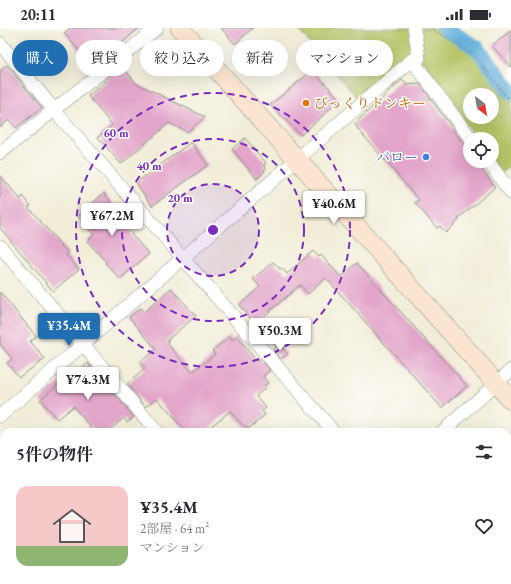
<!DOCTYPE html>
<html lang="ja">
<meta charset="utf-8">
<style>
body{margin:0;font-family:"EB Garamond","Noto Serif JP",serif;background:#f2f2f3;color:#2b2b33;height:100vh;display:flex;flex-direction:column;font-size:15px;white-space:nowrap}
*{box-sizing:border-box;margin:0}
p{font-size:13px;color:#7c7c81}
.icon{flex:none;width:22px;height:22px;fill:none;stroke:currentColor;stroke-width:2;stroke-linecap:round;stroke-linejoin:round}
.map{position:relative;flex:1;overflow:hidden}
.details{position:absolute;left:0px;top:400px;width:511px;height:156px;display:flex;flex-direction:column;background:#fff;border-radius:12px 12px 0 0;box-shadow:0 4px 16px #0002}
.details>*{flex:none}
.guide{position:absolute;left:12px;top:12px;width:487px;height:36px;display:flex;gap:8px}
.needle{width:26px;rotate:149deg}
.buttons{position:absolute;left:463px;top:60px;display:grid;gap:8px}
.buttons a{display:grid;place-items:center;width:36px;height:36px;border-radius:50%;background:#fff;box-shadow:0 4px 16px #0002;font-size:20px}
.price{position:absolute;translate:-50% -34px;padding:0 9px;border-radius:4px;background:#fff;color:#222;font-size:13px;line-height:26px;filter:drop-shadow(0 1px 2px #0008)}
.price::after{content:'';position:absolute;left:50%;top:24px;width:12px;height:9px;margin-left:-6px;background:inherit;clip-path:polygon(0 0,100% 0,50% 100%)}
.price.on{background:#1f6fb2;color:#fff}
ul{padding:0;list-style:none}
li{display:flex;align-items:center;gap:12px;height:100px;padding:0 16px}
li+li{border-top:1px solid #e1e1e2}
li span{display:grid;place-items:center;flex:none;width:112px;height:80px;border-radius:12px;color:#555}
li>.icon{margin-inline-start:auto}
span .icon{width:48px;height:48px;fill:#fffc;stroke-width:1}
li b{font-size:17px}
h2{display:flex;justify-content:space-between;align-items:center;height:48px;padding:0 16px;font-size:17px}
.pill{padding:0 14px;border-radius:18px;background:#fff;box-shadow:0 4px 16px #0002;font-size:14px;line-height:36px}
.pill.on{background:#1f6fb2;color:#fff}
.status{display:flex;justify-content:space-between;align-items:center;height:28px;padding:0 20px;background:#fff;direction:ltr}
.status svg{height:11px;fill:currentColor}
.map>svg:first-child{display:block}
.green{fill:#b6c467;stroke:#6a804e;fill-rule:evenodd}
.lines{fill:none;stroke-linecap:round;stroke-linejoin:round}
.canal{stroke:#62aedb;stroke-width:16}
.building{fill:#e3a6ca}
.street-casing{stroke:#889586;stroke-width:14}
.secondary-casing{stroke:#889586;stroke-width:20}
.path{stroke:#889586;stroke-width:2.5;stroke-dasharray:1 3;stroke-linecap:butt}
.street{stroke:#fff;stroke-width:13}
.secondary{stroke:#fce5d0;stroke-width:19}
.ring{fill:none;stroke:#7b2cbf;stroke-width:2;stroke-dasharray:7 5}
.food-dot{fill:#e8710a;stroke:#fdfcf7;stroke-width:1.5}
.shop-dot{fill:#3f7fe0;stroke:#fdfcf7;stroke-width:1.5}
.labels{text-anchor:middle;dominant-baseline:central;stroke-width:3;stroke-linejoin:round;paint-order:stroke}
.food-label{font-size:14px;fill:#c56008;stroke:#fdfcf7;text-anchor:start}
.shop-label{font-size:14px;fill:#366cbe;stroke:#fdfcf7;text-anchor:end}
.centre{fill:#7b2cbf;stroke:#fdfcf7;stroke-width:2}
.ring-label{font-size:12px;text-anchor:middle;font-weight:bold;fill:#7b2cbf;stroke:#fdfcf7;stroke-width:3;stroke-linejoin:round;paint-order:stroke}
</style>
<div class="status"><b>20:11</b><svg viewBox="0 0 49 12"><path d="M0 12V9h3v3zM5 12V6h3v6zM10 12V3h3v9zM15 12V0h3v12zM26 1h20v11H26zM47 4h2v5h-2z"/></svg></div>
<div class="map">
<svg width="511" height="556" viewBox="0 0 511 556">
<rect width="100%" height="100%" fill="#fdfcf7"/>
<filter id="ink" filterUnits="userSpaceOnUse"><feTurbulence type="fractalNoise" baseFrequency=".025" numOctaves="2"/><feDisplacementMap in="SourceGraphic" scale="8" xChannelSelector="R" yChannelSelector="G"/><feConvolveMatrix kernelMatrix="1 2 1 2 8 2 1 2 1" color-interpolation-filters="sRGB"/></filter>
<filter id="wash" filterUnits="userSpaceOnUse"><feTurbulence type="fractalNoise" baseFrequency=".012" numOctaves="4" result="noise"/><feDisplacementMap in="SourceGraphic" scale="16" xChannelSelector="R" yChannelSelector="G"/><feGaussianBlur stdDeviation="0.9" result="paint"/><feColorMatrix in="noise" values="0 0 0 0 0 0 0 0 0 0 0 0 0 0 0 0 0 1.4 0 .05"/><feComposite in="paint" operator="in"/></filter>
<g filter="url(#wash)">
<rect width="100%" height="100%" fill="#f1edd8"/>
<path class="green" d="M 297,0 L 444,0 L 477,20 L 511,64 L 511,137 L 500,146 L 492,133 L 492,111 L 476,111 L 424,34 L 419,31 L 360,73 ZM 470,67 L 492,67 L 492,89 L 470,89 Z"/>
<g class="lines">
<path class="canal" d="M 444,0 L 477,20 L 511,64"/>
</g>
<g id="blocks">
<g class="building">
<path d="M 70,0 L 139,0 L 111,25 L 112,26 L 94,40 L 64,5 Z"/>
<path d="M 221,0 L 253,0 L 235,16 Z"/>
<path d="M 511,2 L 511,39 L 492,18 Z"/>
<path d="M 7,37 L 42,80 L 16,100 L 9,92 L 0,99 L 0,43 Z"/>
<path d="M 122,38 L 136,55 L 205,89 L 187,104 L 169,95 L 121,136 L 98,109 L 112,97 L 88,68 L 106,53 L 105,52 Z"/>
<path d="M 313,42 L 340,72 L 301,107 L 270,77 Z"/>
<path d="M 402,52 L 407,57 L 420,56 L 470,125 L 470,133 L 476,133 L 495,159 L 458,191 L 459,192 L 446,205 L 440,198 L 437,200 L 415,175 L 419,172 L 357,100 L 358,99 L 354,96 Z"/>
<path d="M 245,110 L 266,135 L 264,137 L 266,140 L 264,142 L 265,143 L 257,151 L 232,121 Z"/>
<path d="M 191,114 L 208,137 L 152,178 L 136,155 Z"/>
<path d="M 0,147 L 20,171 L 23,168 L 31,178 L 28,179 L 68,225 L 66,227 L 79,241 L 53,263 L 0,200 Z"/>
<path d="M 104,165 L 117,181 L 113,184 L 132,205 L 131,206 L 149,226 L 120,251 L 105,235 L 106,234 L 87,213 L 94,207 L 78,188 Z"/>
<path d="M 313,223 L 319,229 L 321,227 L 341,249 L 357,235 L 467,358 L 442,380 L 326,250 L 308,266 L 300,257 L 255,296 L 239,277 L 260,259 L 253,251 L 273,234 L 280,241 L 282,240 L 287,246 Z"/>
<path d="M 171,260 L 196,288 L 167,312 L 169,314 L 167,315 L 192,344 L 215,326 L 212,323 L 230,308 L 232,312 L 237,308 L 257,334 L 260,331 L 269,341 L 269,343 L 263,348 L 268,355 L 264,358 L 265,360 L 256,368 L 266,380 L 262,383 L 265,387 L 248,401 L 246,398 L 244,399 L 230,383 L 204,404 L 186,404 L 157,370 L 146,379 L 127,356 L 145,341 L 140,334 L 156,321 L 129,289 L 140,280 L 144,284 Z"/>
<path d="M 0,264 L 36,308 L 30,313 L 45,331 L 19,349 L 7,335 L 12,331 L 0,316 Z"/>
<path d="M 279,316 L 288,326 L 281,331 L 273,321 Z"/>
<path d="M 88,335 L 134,389 L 127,394 L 124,390 L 107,404 L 95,404 L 73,378 L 57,391 L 40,372 L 59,355 L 61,358 Z"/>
</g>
</g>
</g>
<g filter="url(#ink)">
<use href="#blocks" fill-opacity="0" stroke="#889586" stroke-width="1"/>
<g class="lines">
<g class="street-casing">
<g id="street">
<path d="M 0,15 L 54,82 L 334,404"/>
<path d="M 412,32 L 471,111"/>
<path d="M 0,125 L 157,0"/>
<path d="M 488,133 L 511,165"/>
<path d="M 0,218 L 157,404"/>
<path d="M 0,388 L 412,32 L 419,30 L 414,0"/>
<path d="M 442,404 L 511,342"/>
<path d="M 0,424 L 4,429"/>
<path d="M 282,552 L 285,556"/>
<path d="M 94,556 L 99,552"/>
<path d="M 308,556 L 311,552"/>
</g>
</g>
<g class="secondary-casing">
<path id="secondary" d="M 180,0 L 511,372"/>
</g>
<path class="path" d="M 431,0 L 474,27 L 511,74"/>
<use href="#street" class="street"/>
<use href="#secondary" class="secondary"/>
</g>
</g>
<circle cx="213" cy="202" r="46" fill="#7b2cbf" fill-opacity=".12"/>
<g class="ring">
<circle cx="213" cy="202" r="46"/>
<circle cx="213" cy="202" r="91"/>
<circle cx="213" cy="202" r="137"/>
</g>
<circle class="food-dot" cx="306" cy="75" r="4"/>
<circle class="shop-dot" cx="426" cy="129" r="4"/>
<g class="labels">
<g class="food-label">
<text x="314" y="75">びっくりドンキー</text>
</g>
<g class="shop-label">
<text x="418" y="129">バロー</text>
</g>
</g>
<circle cx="213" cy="202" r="6" class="centre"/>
<g class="ring-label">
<text x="116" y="109">60 m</text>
<text x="149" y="142">40 m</text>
<text x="180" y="174">20 m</text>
</g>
</svg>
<div class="buttons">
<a><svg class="needle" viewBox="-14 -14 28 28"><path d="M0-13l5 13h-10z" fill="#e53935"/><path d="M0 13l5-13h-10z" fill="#7c7c81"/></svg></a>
<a><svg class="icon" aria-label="locate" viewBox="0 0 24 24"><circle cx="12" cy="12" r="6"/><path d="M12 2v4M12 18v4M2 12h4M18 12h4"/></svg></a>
</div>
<b class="price" style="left:334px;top:197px">¥40.6M</b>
<b class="price" style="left:112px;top:209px">¥67.2M</b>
<b class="price on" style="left:69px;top:319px">¥35.4M</b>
<b class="price" style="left:280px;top:324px">¥50.3M</b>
<b class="price" style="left:88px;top:373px">¥74.3M</b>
<div class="guide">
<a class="pill on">購入</a>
<a class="pill">賃貸</a>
<a class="pill">絞り込み</a>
<a class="pill">新着</a>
<a class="pill">マンション</a>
</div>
<section class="details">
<h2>5件の物件<svg class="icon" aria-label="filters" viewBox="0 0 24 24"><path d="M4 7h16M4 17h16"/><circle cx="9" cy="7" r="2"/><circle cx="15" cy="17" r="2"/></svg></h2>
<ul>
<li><span style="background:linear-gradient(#f6c9c9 75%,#8fb573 0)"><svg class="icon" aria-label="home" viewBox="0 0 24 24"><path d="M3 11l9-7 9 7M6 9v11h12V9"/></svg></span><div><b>¥35.4M</b><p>2部屋 · 64 m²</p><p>マンション</p></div><svg class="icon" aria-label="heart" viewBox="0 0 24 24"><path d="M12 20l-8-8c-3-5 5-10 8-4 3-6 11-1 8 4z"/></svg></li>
</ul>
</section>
</div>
